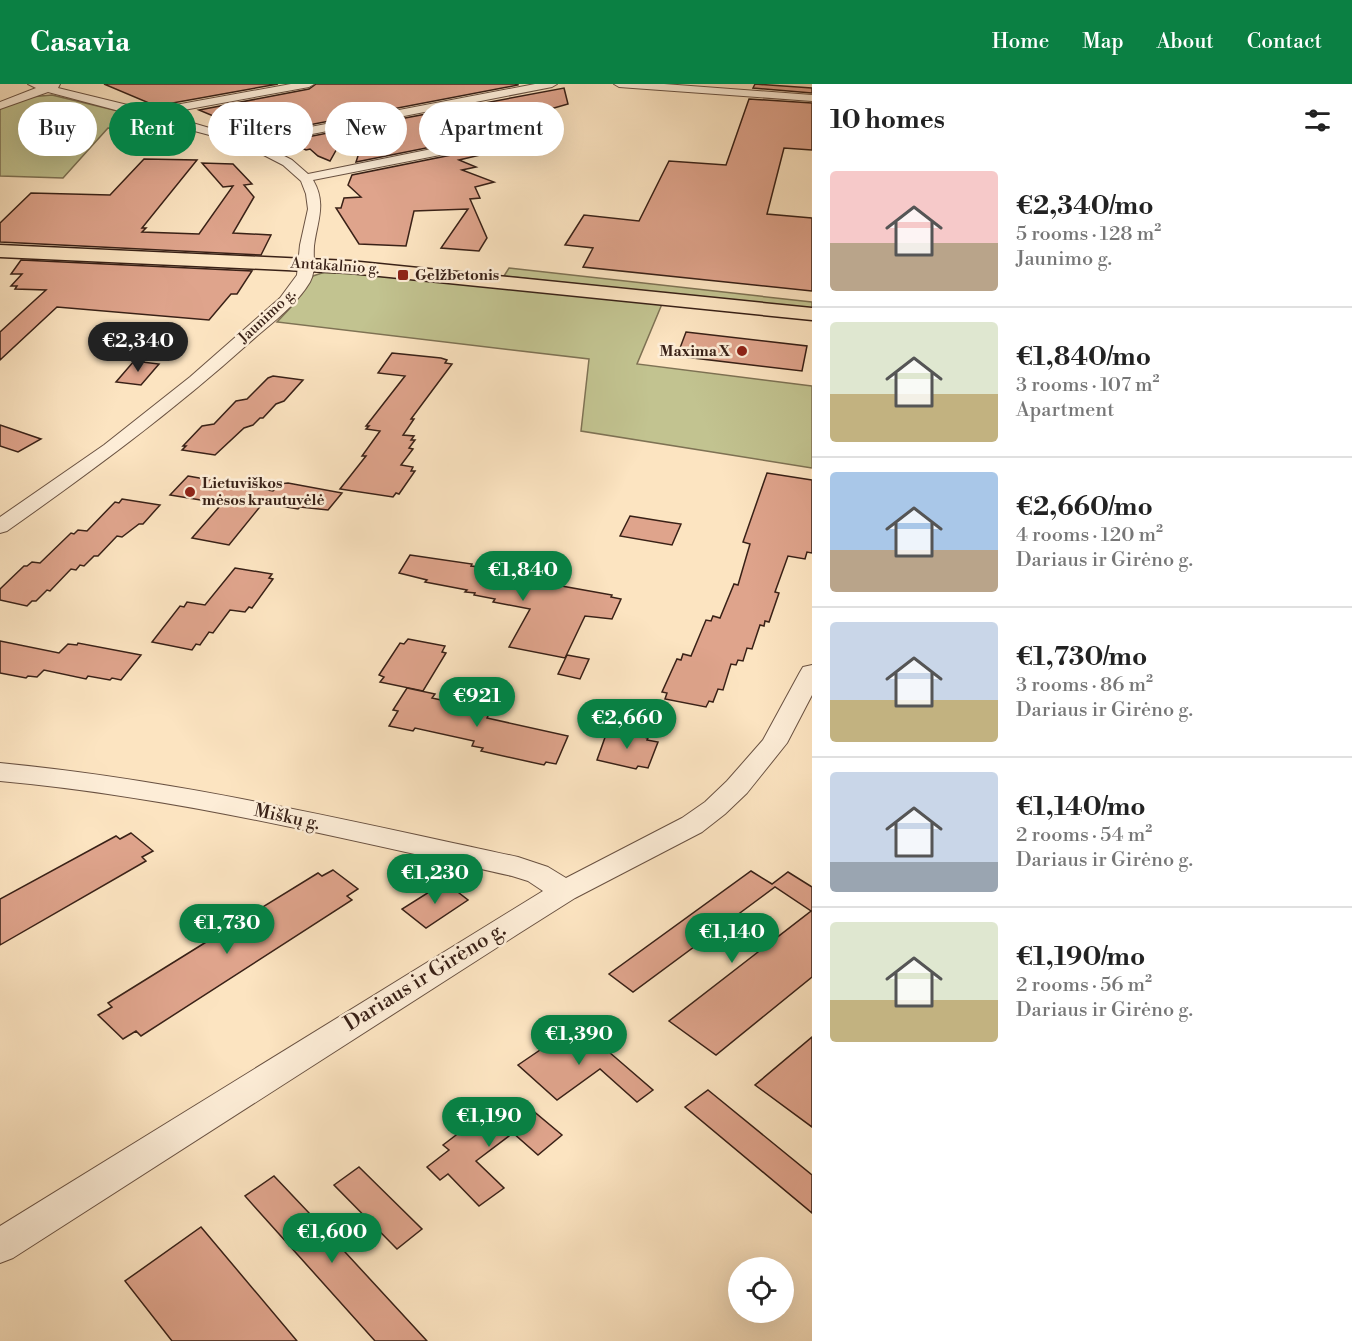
<!DOCTYPE html>
<meta charset="utf-8">
<style>
body{margin:0;font-family:"Libre Bodoni",serif;background:#f2f2f2;color:#222;height:100vh;display:flex;flex-direction:column;font-size:22px;white-space:nowrap}
*{box-sizing:border-box;margin:0}
p{font-size:20px;color:#767676}
.icon{flex:none;width:33px;height:33px;fill:none;stroke:currentColor;stroke-width:2;stroke-linecap:round;stroke-linejoin:round}
.map{position:relative;flex:1;overflow:hidden}
.sheet{display:flex;flex-direction:column;background:#fff;width:540px}
.sheet>*{flex:none}
.guide{position:absolute;left:18px;top:18px;width:570px;height:54px;display:flex;gap:12px}
.buttons{position:absolute;left:728px;top:1173px;display:grid;gap:12px}
.buttons a{display:grid;place-items:center;width:66px;height:66px;border-radius:50%;background:#fff;box-shadow:0 6px 24px #0002;font-size:30px}
.price{position:absolute;translate:-50% -51px;padding:0 14px;border-radius:21px;background:#0b8043;color:#fff;font-size:20px;line-height:39px;filter:drop-shadow(0 2px 3px #0008)}
.price::after{content:'';position:absolute;left:50%;top:36px;width:18px;height:14px;margin-left:-9px;background:inherit;clip-path:polygon(0 0,100% 0,50% 100%)}
.price.selected{background:#222;color:#fff}
ul{padding:0;list-style:none}
li{display:flex;align-items:center;gap:18px;height:150px;padding:0 18px}
li+li{border-top:2px solid #e0e0e0}
li span{display:grid;place-items:center;flex:none;width:168px;height:120px;border-radius:6px;color:#555}
li>.icon{margin-inline-start:auto}
span .icon{width:72px;height:72px;fill:#fffc;stroke-width:1}
li b{font-size:26px}
h2{display:flex;justify-content:space-between;align-items:center;height:72px;padding:0 18px;font-size:26px}
.pill{padding:0 21px;border-radius:27px;background:#fff;box-shadow:0 6px 24px #0002;font-size:21px;line-height:54px}
.pill.selected{background:#0b8043;color:#fff}
header{display:flex;align-items:center;gap:36px;box-sizing:border-box;height:84px;padding:0 30px;background:#0b8043;color:#fff}
header strong{font-size:28px}
nav{display:flex;gap:33px;margin-inline-start:auto;font-size:21px}
main{display:flex;flex:1;min-height:0}
.map>svg:first-child{display:block}
.green{fill:#c2c390;stroke:#7e7254;stroke-width:1.5}
.building{fill:#dfa48c;stroke:#392117;stroke-width:1.5}
.lines{fill:none;stroke-linecap:round;stroke-linejoin:round}
.minor-casing{stroke:#6a5242;stroke-width:2}
.primary-casing{stroke:#392117;stroke-width:3}
.minor{fill:#fdedd7;fill-rule:evenodd}
.primary{fill:#fce4c1;fill-rule:evenodd}
.poi-dot{fill:#8f2418;stroke:#fdedd7;stroke-width:2}
.labels{text-anchor:middle;dominant-baseline:central;stroke-width:5;stroke-linejoin:round;paint-order:stroke}
.far-street-label{font-size:15px;fill:#392117;stroke:#fdedd7}
.far-poi-label{font-size:15px;font-weight:bold;fill:#392117;stroke:#fdedd7;text-anchor:start}
.street-label{font-size:18px;fill:#392117;stroke:#fdedd7}
.near-street-label{font-size:21px;fill:#392117;stroke:#fdedd7}
</style>
<header>
<strong>Casavia</strong>
<nav><a>Home</a><a>Map</a><a>About</a><a>Contact</a></nav>
</header>
<main>
<div class="map">
<svg width="812" height="1257" viewBox="0 0 812 1257">
<rect width="100%" height="100%" fill="#fce4c1"/>
<filter id="stains"><feTurbulence type="fractalNoise" baseFrequency=".00333" numOctaves="4"/><feColorMatrix values="0 0 0 0 .2 0 0 0 0 .09 0 0 0 0 .02 0 0 0 .5 -.17"/></filter>
<radialGradient id="worn" r=".72"><stop offset=".6" stop-color="#630" stop-opacity="0"/><stop offset="1" stop-color="#630" stop-opacity=".3"/></radialGradient>
<g class="green">
<path d="M 52,11 L 155,36 L 148,45 L 108,44 L 63,94 L 0,92 L 0,24 L 30,13 Z"/>
<path d="M 509,184 L 812,218 L 812,225 L 504,192 Z"/>
<path d="M 328,187 L 662,220 L 637,280 L 812,302 L 812,384 L 581,347 L 589,275 L 277,238 L 292,222 L 313,192 Z"/>
</g>
<g class="building">
<path d="M 104,0 L 278,0 L 156,22 Z"/>
<path d="M 316,0 L 518,0 L 518,1 L 267,49 L 225,33 L 218,34 L 199,26 L 309,5 Z"/>
<path d="M 755,0 L 812,4 L 812,9 L 753,4 Z"/>
<path d="M 564,4 L 568,20 L 547,26 L 556,28 L 515,37 L 530,42 L 508,47 L 506,65 L 459,76 L 476,83 L 462,86 L 494,98 L 475,103 L 480,114 L 470,115 L 487,154 L 479,167 L 441,164 L 468,125 L 414,127 L 406,162 L 359,160 L 336,124 L 341,124 L 344,114 L 361,113 L 348,101 L 352,91 L 496,62 L 504,57 L 496,50 L 356,78 L 368,41 Z"/>
<path d="M 749,15 L 812,19 L 812,66 L 784,64 L 767,130 L 812,134 L 812,207 L 583,183 L 593,164 L 565,161 L 584,131 L 639,137 L 669,77 L 726,81 Z"/>
<path d="M 348,45 L 330,77 L 318,72 L 310,65 L 306,66 L 287,57 Z"/>
<path d="M 144,75 L 197,76 L 142,144 L 146,144 L 142,148 L 199,150 L 233,102 L 223,103 L 202,79 L 233,80 L 252,100 L 244,101 L 254,113 L 233,149 L 271,151 L 261,171 L 0,158 L 0,139 L 31,109 L 110,111 Z"/>
<path d="M 21,176 L 252,187 L 237,210 L 231,210 L 209,236 L 57,223 L 0,276 L 0,248 L 46,206 L 15,205 L 17,202 L 11,202 L 22,190 L 11,190 Z"/>
<path d="M 686,248 L 807,262 L 802,287 L 677,272 Z"/>
<path d="M 392,269 L 441,274 L 447,276 L 445,279 L 452,280 L 411,335 L 414,335 L 403,351 L 414,352 L 411,356 L 415,356 L 409,364 L 413,365 L 401,381 L 413,383 L 411,387 L 415,387 L 399,410 L 396,409 L 393,413 L 340,405 L 366,372 L 362,372 L 380,347 L 366,345 L 369,342 L 366,342 L 405,292 L 378,289 Z"/>
<path d="M 134,277 L 159,280 L 141,301 L 116,298 Z"/>
<path d="M 273,292 L 303,296 L 284,317 L 276,320 L 263,334 L 260,334 L 253,341 L 244,344 L 215,371 L 182,366 L 186,362 L 183,362 L 202,342 L 214,340 L 236,317 L 247,315 L 268,294 Z"/>
<path d="M 0,341 L 41,355 L 18,368 L 0,362 Z"/>
<path d="M 767,389 L 812,396 L 812,469 L 807,468 L 805,475 L 788,472 L 775,508 L 779,509 L 769,538 L 765,537 L 764,542 L 760,541 L 752,565 L 747,564 L 743,577 L 738,576 L 736,581 L 731,580 L 723,606 L 718,605 L 713,618 L 709,617 L 706,623 L 665,615 L 667,609 L 662,608 L 677,575 L 681,576 L 683,570 L 691,572 L 706,536 L 711,537 L 713,532 L 720,534 L 734,500 L 738,501 L 750,460 L 743,458 Z"/>
<path d="M 188,392 L 273,407 L 279,400 L 288,399 L 342,409 L 328,426 L 300,423 L 298,425 L 263,419 L 229,461 L 192,454 L 220,422 L 217,421 L 219,419 L 170,411 Z"/>
<path d="M 122,415 L 160,421 L 143,440 L 139,440 L 122,453 L 117,452 L 98,472 L 94,472 L 84,482 L 80,481 L 76,486 L 71,485 L 50,507 L 47,506 L 36,517 L 32,517 L 27,522 L 0,516 L 0,505 L 24,482 L 27,482 L 32,478 L 40,479 L 71,449 L 74,450 L 78,446 L 87,447 L 115,418 L 119,419 Z"/>
<path d="M 630,432 L 667,438 L 681,440 L 672,461 L 620,452 Z"/>
<path d="M 410,471 L 472,480 L 471,482 L 480,483 L 478,487 L 612,511 L 611,513 L 621,515 L 612,535 L 585,532 L 565,574 L 509,563 L 530,525 L 493,518 L 495,515 L 474,511 L 475,509 L 465,508 L 467,506 L 425,498 L 427,496 L 399,489 Z"/>
<path d="M 235,484 L 272,490 L 269,494 L 273,495 L 252,524 L 249,523 L 245,528 L 230,526 L 213,549 L 209,548 L 200,561 L 196,560 L 192,566 L 152,558 L 180,522 L 184,523 L 187,518 L 205,521 Z"/>
<path d="M 408,555 L 445,562 L 442,568 L 446,569 L 423,607 L 380,598 L 384,593 L 379,591 L 400,559 L 404,560 Z"/>
<path d="M 0,557 L 59,569 L 68,560 L 77,561 L 78,559 L 141,571 L 121,596 L 112,594 L 110,596 L 88,592 L 86,595 L 44,586 L 37,593 L 28,592 L 26,594 L 0,589 Z"/>
<path d="M 567,571 L 589,575 L 580,595 L 558,590 Z"/>
<path d="M 407,604 L 435,610 L 432,614 L 482,625 L 480,628 L 489,630 L 487,634 L 568,652 L 556,680 L 546,678 L 544,681 L 481,667 L 483,664 L 472,662 L 474,657 L 415,644 L 413,647 L 389,642 L 398,627 L 393,626 Z"/>
<path d="M 608,645 L 648,654 L 647,656 L 658,658 L 648,684 L 638,682 L 636,685 L 597,676 Z"/>
<path d="M 131,749 L 153,767 L 142,773 L 146,777 L 0,861 L 0,815 L 116,752 L 120,755 Z"/>
<path d="M 333,786 L 358,805 L 347,812 L 352,816 L 141,952 L 136,947 L 123,955 L 98,931 L 112,923 L 108,919 L 240,837 L 318,789 L 322,792 Z"/>
<path d="M 751,787 L 772,800 L 788,788 L 812,803 L 812,893 L 716,971 L 669,937 L 811,827 L 775,803 L 633,908 L 609,890 Z"/>
<path d="M 445,798 L 468,816 L 426,844 L 402,825 Z"/>
<path d="M 577,941 L 616,974 L 653,1006 L 637,1018 L 600,985 L 557,1016 L 518,981 Z"/>
<path d="M 812,953 L 812,1043 L 755,1001 Z"/>
<path d="M 708,1006 L 812,1091 L 812,1129 L 685,1023 Z"/>
<path d="M 501,1017 L 520,1034 L 532,1026 L 562,1051 L 538,1071 L 513,1049 L 476,1077 L 504,1104 L 479,1122 L 448,1090 L 440,1096 L 427,1083 L 449,1066 L 443,1061 Z"/>
<path d="M 359,1083 L 422,1145 L 397,1165 L 334,1101 Z"/>
<path d="M 274,1092 L 310,1130 L 427,1257 L 375,1257 L 245,1112 Z"/>
<path d="M 201,1143 L 297,1257 L 172,1257 L 125,1197 Z"/>
</g>
<g class="lines">
<g class="minor-casing">
<g id="minor">
<path d="M 28,0 L 60,0 L 58,4 L 148,26 L 291,0 L 314,0 L 309,3 L 162,30 L 247,55 L 535,0 L 557,0 L 552,3 L 261,60 L 292,76 L 308,90 L 496,52 L 502,56 L 496,60 L 313,96 C 327,120 317,137 314,162 C 313,175 316,187 310,198 C 296,222 269,241 249,259 C 171,329 92,387 7,447 L 0,449 L 0,433 L 104,361 L 190,293 L 280,214 L 297,191 L 300,161 L 308,125 L 306,110 L 301,97 L 283,81 L 254,66 L 217,53 L 48,8 L 0,25 L 0,18 L 36,4 Z"/>
<path d="M 614,0 L 664,0 L 812,11 L 812,17 L 619,3 Z"/>
<path d="M 812,581 L 812,611 L 787,659 L 747,709 L 725,730 L 702,748 L 575,814 L 518,850 L 13,1174 L 0,1179 L 0,1142 L 543,807 L 528,797 L 512,792 C 342,754 174,713 0,697 L 0,679 C 176,696 346,736 518,773 L 548,783 L 566,794 L 682,734 L 705,718 L 727,697 L 763,656 L 800,588 L 803,583 Z"/>
</g>
</g>
<g class="primary-casing">
<path id="primary" d="M 0,161 L 350,177 L 812,224 L 812,236 L 350,189 L 0,173 Z"/>
</g>
<use href="#minor" class="minor"/>
<use href="#primary" class="primary"/>
</g>
<g class="poi-dot">
<rect x="397" y="185" width="12" height="12" rx="3"/>
<circle cx="742" cy="267" r="6"/>
<circle cx="190" cy="408" r="6"/>
</g>
<g class="labels">
<g class="far-street-label">
<text transform="translate(335 182) rotate(4)">Antakalnio g.</text>
<text transform="translate(267 232) rotate(-43)">Jaunimo g.</text>
</g>
<g class="far-poi-label">
<text x="415" y="191">Gelžbetonis</text>
<text x="730" y="267" text-anchor="end">Maxima X</text>
<text x="202" y="399">Lietuviškos<tspan x="202" dy="17">mėsos krautuvėlė</tspan></text>
</g>
<g class="street-label">
<text transform="translate(287 733) rotate(12)">Miškų g.</text>
</g>
<g class="near-street-label">
<text transform="translate(425 893) rotate(-32)">Dariaus ir Girėno g.</text>
</g>
</g>
<rect width="100%" height="100%" filter="url(#stains)"/>
<rect width="100%" height="100%" fill="url(#worn)"/>
</svg>
<div class="buttons">
<a><svg class="icon" aria-label="locate" viewBox="0 0 24 24"><circle cx="12" cy="12" r="6"/><path d="M12 2v4M12 18v4M2 12h4M18 12h4"/></svg></a>
</div>
<b class="price selected" style="left:138px;top:289px">€2,340</b>
<b class="price" style="left:523px;top:518px">€1,840</b>
<b class="price" style="left:477px;top:644px">€921</b>
<b class="price" style="left:627px;top:666px">€2,660</b>
<b class="price" style="left:435px;top:821px">€1,230</b>
<b class="price" style="left:227px;top:871px">€1,730</b>
<b class="price" style="left:732px;top:880px">€1,140</b>
<b class="price" style="left:579px;top:982px">€1,390</b>
<b class="price" style="left:489px;top:1064px">€1,190</b>
<b class="price" style="left:332px;top:1180px">€1,600</b>
<div class="guide">
<a class="pill">Buy</a>
<a class="pill selected">Rent</a>
<a class="pill">Filters</a>
<a class="pill">New</a>
<a class="pill">Apartment</a>
</div>
</div>
<section class="sheet">
<h2>10 homes<svg class="icon" aria-label="filters" viewBox="0 0 24 24"><path d="M4 7h16M4 17h16"/><circle cx="9" cy="7" r="2"/><circle cx="15" cy="17" r="2"/></svg></h2>
<ul>
<li><span style="background:linear-gradient(#f6c9c9 60%,#b9a48a 0)"><svg class="icon" aria-label="home" viewBox="0 0 24 24"><path d="M3 11l9-7 9 7M6 9v11h12V9"/></svg></span><div><b>€2,340/mo</b><p>5 rooms · 128 m²</p><p>Jaunimo g.</p></div></li>
<li><span style="background:linear-gradient(#dfe7d0 60%,#c2b280 0)"><svg class="icon" aria-label="home" viewBox="0 0 24 24"><path d="M3 11l9-7 9 7M6 9v11h12V9"/></svg></span><div><b>€1,840/mo</b><p>3 rooms · 107 m²</p><p>Apartment</p></div></li>
<li><span style="background:linear-gradient(#a9c7e8 65%,#b9a48a 0)"><svg class="icon" aria-label="home" viewBox="0 0 24 24"><path d="M3 11l9-7 9 7M6 9v11h12V9"/></svg></span><div><b>€2,660/mo</b><p>4 rooms · 120 m²</p><p>Dariaus ir Girėno g.</p></div></li>
<li><span style="background:linear-gradient(#c9d6e8 65%,#c2b280 0)"><svg class="icon" aria-label="home" viewBox="0 0 24 24"><path d="M3 11l9-7 9 7M6 9v11h12V9"/></svg></span><div><b>€1,730/mo</b><p>3 rooms · 86 m²</p><p>Dariaus ir Girėno g.</p></div></li>
<li><span style="background:linear-gradient(#c9d6e8 75%,#9aa5b1 0)"><svg class="icon" aria-label="home" viewBox="0 0 24 24"><path d="M3 11l9-7 9 7M6 9v11h12V9"/></svg></span><div><b>€1,140/mo</b><p>2 rooms · 54 m²</p><p>Dariaus ir Girėno g.</p></div></li>
<li><span style="background:linear-gradient(#dfe7d0 65%,#c2b280 0)"><svg class="icon" aria-label="home" viewBox="0 0 24 24"><path d="M3 11l9-7 9 7M6 9v11h12V9"/></svg></span><div><b>€1,190/mo</b><p>2 rooms · 56 m²</p><p>Dariaus ir Girėno g.</p></div></li>
</ul>
</section>
</main>
